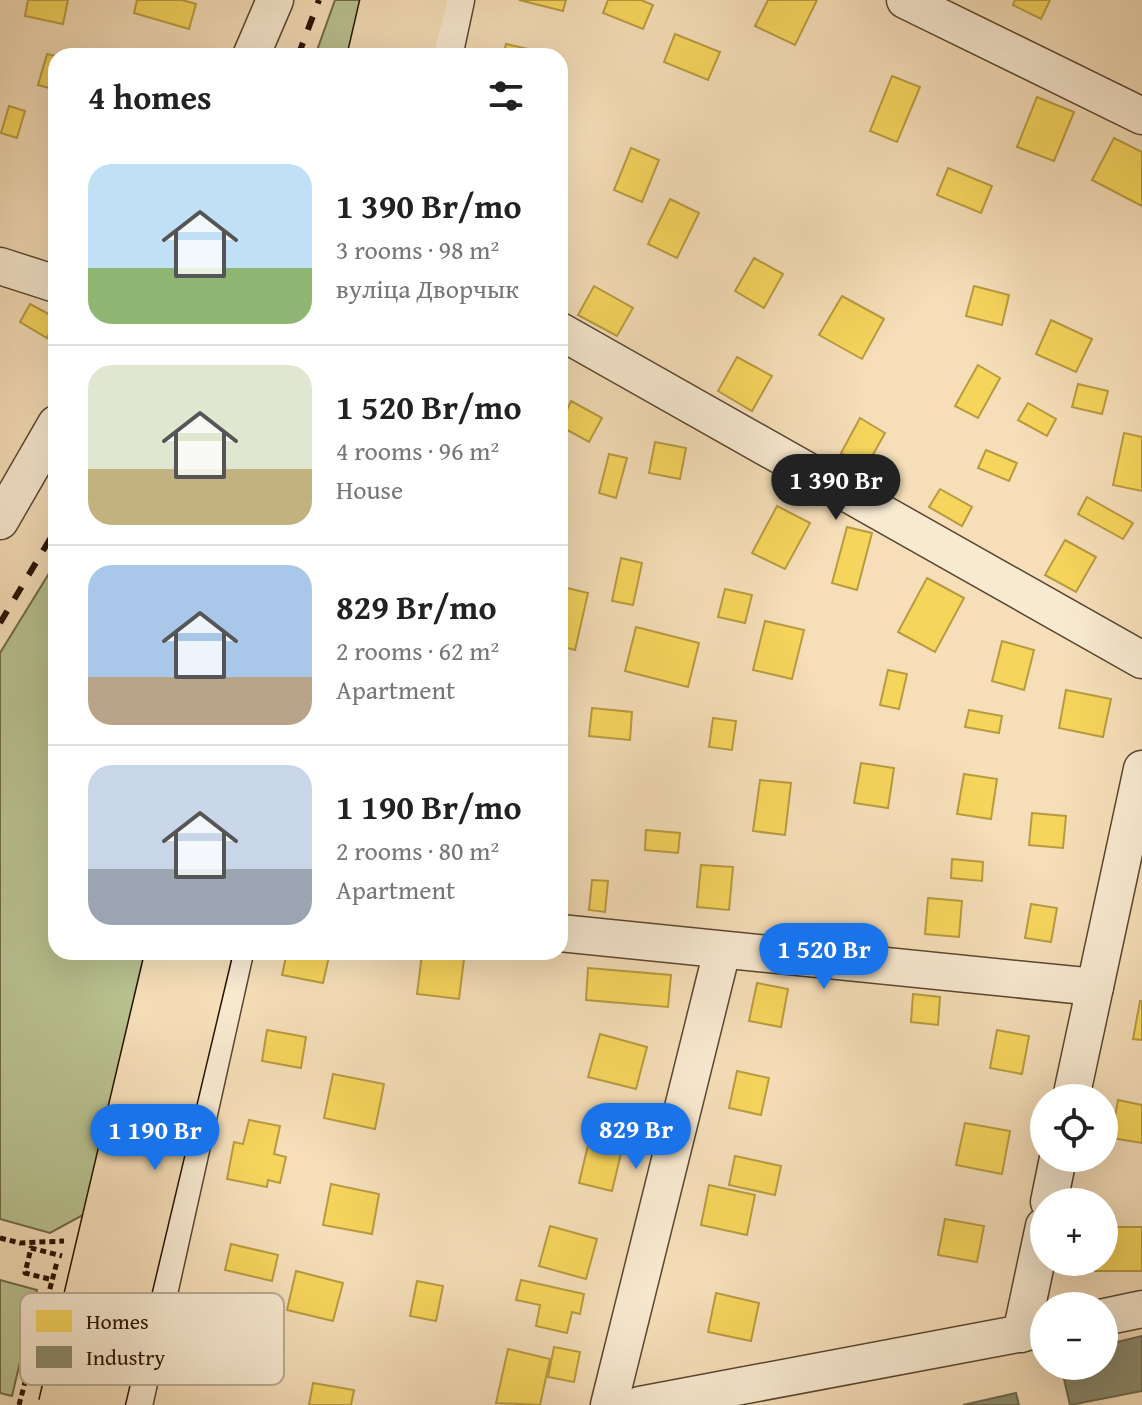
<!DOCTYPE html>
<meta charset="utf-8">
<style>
body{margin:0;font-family:"Gentium Book Plus",serif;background:#f2f2f2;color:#222;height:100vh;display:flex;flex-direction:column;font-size:30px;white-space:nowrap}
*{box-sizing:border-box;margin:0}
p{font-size:26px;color:#767676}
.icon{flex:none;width:44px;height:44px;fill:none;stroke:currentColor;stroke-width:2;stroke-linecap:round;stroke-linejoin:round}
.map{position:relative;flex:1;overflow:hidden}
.details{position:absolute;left:48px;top:48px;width:520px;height:912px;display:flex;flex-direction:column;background:#fff;border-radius:24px;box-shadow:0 8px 32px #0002}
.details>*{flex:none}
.tools{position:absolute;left:1030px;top:1084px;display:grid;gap:16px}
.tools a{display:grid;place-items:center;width:88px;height:88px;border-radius:50%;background:#fff;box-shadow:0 8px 32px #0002;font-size:40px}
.price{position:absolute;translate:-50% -68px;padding:0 18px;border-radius:28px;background:#1a73e8;color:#fff;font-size:26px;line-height:52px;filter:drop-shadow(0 2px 4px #0008)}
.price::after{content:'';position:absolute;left:50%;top:48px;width:24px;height:18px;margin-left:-12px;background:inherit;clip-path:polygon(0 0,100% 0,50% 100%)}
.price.on{background:#222;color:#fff}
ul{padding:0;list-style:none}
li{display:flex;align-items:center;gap:24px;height:200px;padding:0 40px}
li+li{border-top:2px solid #e0e0e0}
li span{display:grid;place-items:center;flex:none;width:224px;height:160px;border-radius:24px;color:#555}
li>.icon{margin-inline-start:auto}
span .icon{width:96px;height:96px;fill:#fffc;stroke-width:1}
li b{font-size:34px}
h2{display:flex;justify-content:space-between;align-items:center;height:96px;padding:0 40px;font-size:34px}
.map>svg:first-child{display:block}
.green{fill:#b9c290;stroke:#706a48;stroke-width:2}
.homes{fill:#f6d55c;stroke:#b89b41;stroke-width:2}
.industry{fill:#8c8c6e;stroke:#6e684d;stroke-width:2}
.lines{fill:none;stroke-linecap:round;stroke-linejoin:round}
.minor-casing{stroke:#5a462f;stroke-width:39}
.highway-casing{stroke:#271301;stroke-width:47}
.path{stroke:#271301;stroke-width:5;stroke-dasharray:6 4;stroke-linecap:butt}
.minor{stroke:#f8ead1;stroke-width:36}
.highway{stroke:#f5deb8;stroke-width:44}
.rail{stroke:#271301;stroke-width:6;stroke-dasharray:14 14;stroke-linecap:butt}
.highway-bridge-casing{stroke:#271301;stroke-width:47;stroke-linecap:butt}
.highway-bridge{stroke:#f5deb8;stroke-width:44}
.key{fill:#f8ead1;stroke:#b9aa93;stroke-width:2}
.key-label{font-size:22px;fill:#271301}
</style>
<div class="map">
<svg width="1142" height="1405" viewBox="0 0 1142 1405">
<rect width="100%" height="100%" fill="#f5deb8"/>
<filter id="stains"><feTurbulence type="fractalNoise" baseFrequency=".0025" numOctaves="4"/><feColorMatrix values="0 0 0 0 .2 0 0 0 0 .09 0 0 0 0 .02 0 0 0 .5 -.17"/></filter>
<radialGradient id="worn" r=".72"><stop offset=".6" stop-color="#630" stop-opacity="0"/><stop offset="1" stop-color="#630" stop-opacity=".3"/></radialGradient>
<g class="green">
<path d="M 335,0 L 414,0 L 401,56 L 315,56 Z"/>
<path d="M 56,562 L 56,952 L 198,952 L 149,1179 L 50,1233 L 0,1219 L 0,653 Z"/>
<path d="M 0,1280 L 37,1290 L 12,1396 L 0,1393 Z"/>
</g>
<g class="homes">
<path d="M 28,0 L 68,0 L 63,24 L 25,16 Z"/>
<path d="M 137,0 L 182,0 L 196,4 L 189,29 L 134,13 Z"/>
<path d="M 519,0 L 566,0 L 563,11 Z"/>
<path d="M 608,0 L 641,0 L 653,5 L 643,29 L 603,13 Z"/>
<path d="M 768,0 L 817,0 L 795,45 L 755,26 Z"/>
<path d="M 1015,0 L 1050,0 L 1041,19 L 1013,5 Z"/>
<path d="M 675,34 L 720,52 L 708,80 L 664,62 Z"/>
<path d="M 506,44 L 551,54 L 551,56 L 503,56 Z"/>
<path d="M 47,54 L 56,56 L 53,89 L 38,85 Z"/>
<path d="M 892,76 L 920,87 L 897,142 L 870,131 Z"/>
<path d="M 1037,97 L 1074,112 L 1054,161 L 1017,147 Z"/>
<path d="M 9,106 L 25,111 L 17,138 L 1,133 Z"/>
<path d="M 1114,138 L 1142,152 L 1142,206 L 1092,180 Z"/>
<path d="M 631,148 L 659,160 L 642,202 L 614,190 Z"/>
<path d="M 948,168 L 992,186 L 981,213 L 937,195 Z"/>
<path d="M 670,199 L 699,213 L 677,258 L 648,244 Z"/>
<path d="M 754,258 L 783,274 L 764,308 L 735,291 Z"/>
<path d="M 594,286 L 633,308 L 617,336 L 578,315 Z"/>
<path d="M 974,286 L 1009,295 L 1002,325 L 966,316 Z"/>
<path d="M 842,296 L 884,319 L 862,359 L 819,335 Z"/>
<path d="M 30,304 L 56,318 L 47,338 L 20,322 Z"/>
<path d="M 1051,320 L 1092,339 L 1076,372 L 1036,354 Z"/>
<path d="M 737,357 L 772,376 L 752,411 L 718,391 Z"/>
<path d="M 978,365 L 1000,378 L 978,418 L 955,406 Z"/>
<path d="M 1078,384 L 1108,391 L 1102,414 L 1072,407 Z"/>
<path d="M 571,401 L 602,418 L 589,442 L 560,426 Z"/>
<path d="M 1028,403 L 1056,419 L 1047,436 L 1018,420 Z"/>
<path d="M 860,418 L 885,433 L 866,467 L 841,453 Z"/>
<path d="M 1124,433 L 1142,437 L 1142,491 L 1113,485 Z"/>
<path d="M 655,442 L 686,448 L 680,479 L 649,473 Z"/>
<path d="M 986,450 L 1017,463 L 1009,481 L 978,468 Z"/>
<path d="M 609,454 L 627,458 L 616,498 L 599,493 Z"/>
<path d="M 940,489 L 972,507 L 962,526 L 929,507 Z"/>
<path d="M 1087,497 L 1133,523 L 1123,539 L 1078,514 Z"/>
<path d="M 777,506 L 810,523 L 785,569 L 752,553 Z"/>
<path d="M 847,527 L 872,533 L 857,590 L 832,583 Z"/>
<path d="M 1065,540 L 1096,557 L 1076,592 L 1045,575 Z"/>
<path d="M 621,558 L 642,563 L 633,605 L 612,601 Z"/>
<path d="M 927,578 L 964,598 L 935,652 L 898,632 Z"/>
<path d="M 567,588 L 588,593 L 575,650 L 560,646 L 560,618 Z"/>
<path d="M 725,589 L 752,595 L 745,623 L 718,617 Z"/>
<path d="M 765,621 L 804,630 L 792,679 L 753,670 Z"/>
<path d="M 636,627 L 699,643 L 688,687 L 625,671 Z"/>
<path d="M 1002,641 L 1034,650 L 1024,690 L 992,681 Z"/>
<path d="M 888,670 L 907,674 L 899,709 L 880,705 Z"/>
<path d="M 1066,690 L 1111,699 L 1103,737 L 1059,728 Z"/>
<path d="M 592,708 L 632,712 L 630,740 L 589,736 Z"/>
<path d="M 969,710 L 1002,716 L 999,733 L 965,727 Z"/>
<path d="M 713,718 L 736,721 L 732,750 L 709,747 Z"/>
<path d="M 861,763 L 894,768 L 888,808 L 854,803 Z"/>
<path d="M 964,774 L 997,779 L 991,819 L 957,814 Z"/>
<path d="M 760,780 L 791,783 L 785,835 L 753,831 Z"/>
<path d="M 1032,813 L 1066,816 L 1063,848 L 1029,845 Z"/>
<path d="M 646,830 L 680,833 L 678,853 L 645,850 Z"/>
<path d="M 952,859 L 983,862 L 982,881 L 951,878 Z"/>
<path d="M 701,865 L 733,867 L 729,910 L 697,907 Z"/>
<path d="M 592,880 L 608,881 L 605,912 L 589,910 Z"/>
<path d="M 928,898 L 962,901 L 959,937 L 925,934 Z"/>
<path d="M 1031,904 L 1057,908 L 1051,942 L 1025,938 Z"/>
<path d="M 287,952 L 330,952 L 323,983 L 282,975 Z"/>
<path d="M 422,954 L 464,959 L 459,999 L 417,994 Z"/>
<path d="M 588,968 L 671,975 L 668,1007 L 586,1000 Z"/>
<path d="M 757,983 L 788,989 L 781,1027 L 749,1021 Z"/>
<path d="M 913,994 L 940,997 L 938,1025 L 911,1022 Z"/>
<path d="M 1140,1001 L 1142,1001 L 1142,1040 L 1133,1039 Z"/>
<path d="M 267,1030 L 306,1037 L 301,1068 L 262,1061 Z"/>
<path d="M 997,1030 L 1029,1036 L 1022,1074 L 990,1068 Z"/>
<path d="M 600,1034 L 647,1047 L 636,1089 L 588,1077 Z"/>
<path d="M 737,1071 L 769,1078 L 761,1115 L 729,1108 Z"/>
<path d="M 333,1074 L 384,1084 L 375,1129 L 324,1118 Z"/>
<path d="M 1118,1100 L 1142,1105 L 1142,1143 L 1111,1138 Z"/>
<path d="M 249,1120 L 280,1126 L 274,1154 L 286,1157 L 280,1183 L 268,1180 L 267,1187 L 227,1179 L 234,1142 L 243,1144 Z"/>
<path d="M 965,1123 L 1010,1131 L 1002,1174 L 956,1165 Z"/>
<path d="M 589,1141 L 622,1149 L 612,1191 L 579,1183 Z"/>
<path d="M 735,1156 L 781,1166 L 775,1195 L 729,1185 Z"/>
<path d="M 331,1184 L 379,1194 L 372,1234 L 323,1225 Z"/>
<path d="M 709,1185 L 755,1195 L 747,1235 L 701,1225 Z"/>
<path d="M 1104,1213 L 1111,1213 L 1111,1227 L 1142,1227 L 1142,1271 L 1082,1271 L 1082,1262 L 1104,1262 Z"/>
<path d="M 945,1219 L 984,1226 L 977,1262 L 938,1255 Z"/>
<path d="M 550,1226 L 597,1239 L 586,1279 L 539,1266 Z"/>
<path d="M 231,1244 L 278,1255 L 272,1281 L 225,1270 Z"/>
<path d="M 296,1271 L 343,1283 L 333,1321 L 287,1310 Z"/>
<path d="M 521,1280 L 584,1294 L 580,1314 L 572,1312 L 567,1333 L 536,1326 L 540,1305 L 516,1300 Z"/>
<path d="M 417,1281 L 443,1286 L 436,1321 L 410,1316 Z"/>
<path d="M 716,1293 L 759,1303 L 751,1341 L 708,1332 Z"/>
<path d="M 554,1347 L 580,1352 L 574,1382 L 548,1377 Z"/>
<path d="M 508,1349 L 550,1359 L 540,1405 L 496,1403 Z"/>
<path d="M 313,1383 L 354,1390 L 351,1405 L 309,1405 Z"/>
</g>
<g class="industry">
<path d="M 1142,1336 L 1142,1391 L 1070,1405 L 1061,1366 L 1104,1366 L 1104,1345 Z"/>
<path d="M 1016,1393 L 1019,1405 L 963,1405 Z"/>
</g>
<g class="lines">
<g class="minor-casing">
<g id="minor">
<path d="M 905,0 L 1142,116"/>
<path d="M 251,56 L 275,0"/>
<path d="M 444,56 L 456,0"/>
<path d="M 0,266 L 56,284"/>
<path d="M 560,331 L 1142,660"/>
<path d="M 0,521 L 56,424"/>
<path d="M 560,933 L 1095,987"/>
<path d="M 1071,1098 L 1142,769"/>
<path d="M 1049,1202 L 1058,1158"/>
<path d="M 1104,1317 L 1142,1309"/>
<path d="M 1021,1334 L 1044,1226"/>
<path d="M 134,1405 L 235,952"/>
<path d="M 609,1405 L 722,951"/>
<path d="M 640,1405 L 1044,1329"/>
</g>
</g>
<g class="highway-casing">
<g id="highway">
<path d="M 370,56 L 383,0"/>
<path d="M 411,56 L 425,0"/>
</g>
</g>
<g class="path">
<path d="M 0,1238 L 20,1243 L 64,1241"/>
<path d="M 49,1279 L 25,1273 L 31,1248 L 62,1256"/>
<path d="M 19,1405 L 57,1262"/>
</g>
<use href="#minor" class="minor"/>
<use href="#highway" class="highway"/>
<g class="rail">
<path d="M 298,56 L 319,0"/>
<path d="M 0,623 L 56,529"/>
</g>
<g class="highway-bridge-casing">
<g id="highway-bridge">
<path d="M 61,1405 L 168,952"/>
<path d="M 102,1405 L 210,952"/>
</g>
</g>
<use href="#highway-bridge" class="highway-bridge"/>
</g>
<rect x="20" y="1293" width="264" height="92" rx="12" class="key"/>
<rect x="36" y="1310" width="36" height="22" fill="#f6d55c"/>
<rect x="36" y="1346" width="36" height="22" fill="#8c8c6e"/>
<g class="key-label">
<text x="86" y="1329">Homes</text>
<text x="86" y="1365">Industry</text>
</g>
<rect width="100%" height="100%" filter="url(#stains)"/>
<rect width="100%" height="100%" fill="url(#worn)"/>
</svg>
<div class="tools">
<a><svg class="icon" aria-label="locate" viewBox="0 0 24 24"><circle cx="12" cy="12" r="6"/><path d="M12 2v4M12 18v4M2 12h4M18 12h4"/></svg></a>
<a>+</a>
<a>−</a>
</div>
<b class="price on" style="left:836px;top:522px">1 390 Br</b>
<b class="price" style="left:824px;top:991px">1 520 Br</b>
<b class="price" style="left:636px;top:1171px">829 Br</b>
<b class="price" style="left:155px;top:1172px">1 190 Br</b>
<section class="details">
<h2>4 homes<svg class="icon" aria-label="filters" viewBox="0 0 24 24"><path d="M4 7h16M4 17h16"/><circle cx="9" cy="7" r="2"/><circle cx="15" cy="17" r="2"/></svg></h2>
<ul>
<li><span style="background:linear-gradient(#bfe0f5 65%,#8fb573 0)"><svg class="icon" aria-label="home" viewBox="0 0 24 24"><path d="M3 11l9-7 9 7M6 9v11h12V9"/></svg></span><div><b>1 390 Br/mo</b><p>3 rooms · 98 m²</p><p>вуліца Дворчык</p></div></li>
<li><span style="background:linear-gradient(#dfe7d0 65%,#c2b280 0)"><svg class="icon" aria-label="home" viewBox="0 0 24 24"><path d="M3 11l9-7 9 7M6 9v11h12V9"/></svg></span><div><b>1 520 Br/mo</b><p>4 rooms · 96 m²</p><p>House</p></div></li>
<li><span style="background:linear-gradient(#a9c7e8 70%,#b9a48a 0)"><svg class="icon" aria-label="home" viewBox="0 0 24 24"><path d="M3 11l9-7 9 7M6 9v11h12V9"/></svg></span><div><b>829 Br/mo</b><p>2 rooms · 62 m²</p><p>Apartment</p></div></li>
<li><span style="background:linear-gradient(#c9d6e8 65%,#9aa5b1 0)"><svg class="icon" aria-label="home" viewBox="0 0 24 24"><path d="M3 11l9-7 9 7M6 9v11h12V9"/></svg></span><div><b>1 190 Br/mo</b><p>2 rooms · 80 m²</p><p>Apartment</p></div></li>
</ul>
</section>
</div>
